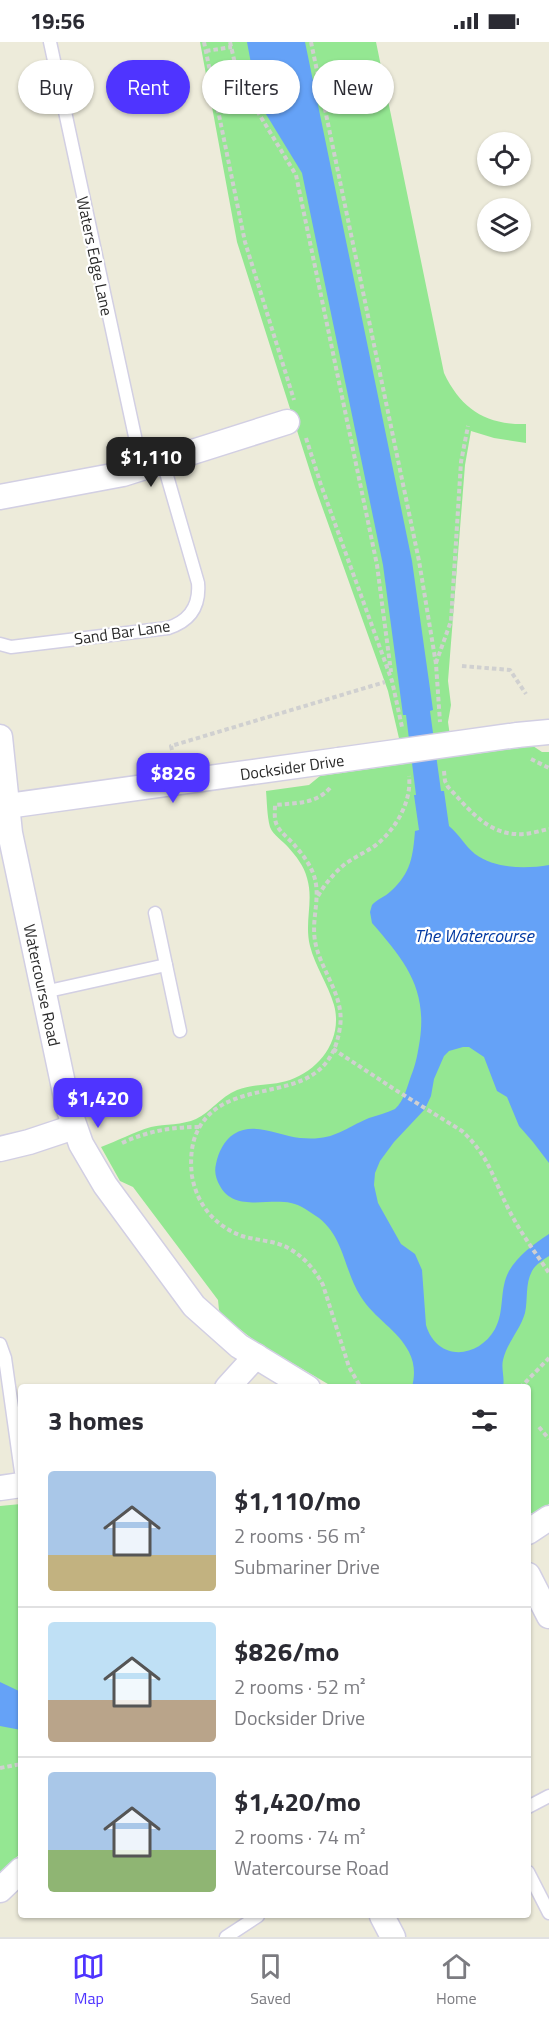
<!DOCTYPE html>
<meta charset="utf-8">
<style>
body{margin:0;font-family:"Titillium Web",sans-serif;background:#f2f2f3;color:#2b2b33;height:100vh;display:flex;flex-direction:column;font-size:22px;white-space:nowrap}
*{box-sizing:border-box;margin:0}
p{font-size:20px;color:#7c7c81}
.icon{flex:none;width:33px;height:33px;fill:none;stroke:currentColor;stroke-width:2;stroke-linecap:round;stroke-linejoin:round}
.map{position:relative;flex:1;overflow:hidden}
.sheet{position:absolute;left:18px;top:1342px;width:513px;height:534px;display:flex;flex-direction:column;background:#fff;border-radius:6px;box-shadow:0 2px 4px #0004}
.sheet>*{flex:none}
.guide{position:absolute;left:18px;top:18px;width:513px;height:54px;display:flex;gap:12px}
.tools{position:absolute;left:477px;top:90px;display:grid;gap:12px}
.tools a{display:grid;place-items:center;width:54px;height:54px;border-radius:50%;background:#fff;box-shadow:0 2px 4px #0004;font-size:30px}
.price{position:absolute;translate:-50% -51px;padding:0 14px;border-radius:12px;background:#4f34ff;color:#fff;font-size:20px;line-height:39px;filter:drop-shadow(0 2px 3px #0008)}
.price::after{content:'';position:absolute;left:50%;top:36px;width:18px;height:14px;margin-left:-9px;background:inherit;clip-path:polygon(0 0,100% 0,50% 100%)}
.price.on{background:#222;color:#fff}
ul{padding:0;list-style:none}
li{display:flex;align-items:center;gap:18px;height:150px;padding:0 30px}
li+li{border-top:2px solid #e1e1e2}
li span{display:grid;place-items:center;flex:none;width:168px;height:120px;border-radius:6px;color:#555}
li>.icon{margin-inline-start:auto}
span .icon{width:72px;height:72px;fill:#fffc;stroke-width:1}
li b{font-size:26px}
h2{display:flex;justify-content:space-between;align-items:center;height:72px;padding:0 30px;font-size:26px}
.pill{padding:0 21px;border-radius:27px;background:#fff;box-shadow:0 2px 4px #0004;font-size:21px;line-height:54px}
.pill.on{background:#4f34ff;color:#fff}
.status{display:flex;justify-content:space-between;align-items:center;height:42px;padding:0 30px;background:#fff;direction:ltr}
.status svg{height:16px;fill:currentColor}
.menu{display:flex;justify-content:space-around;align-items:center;height:84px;border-top:2px solid #e1e1e2;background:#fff;font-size:16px;color:#7c7c81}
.menu a{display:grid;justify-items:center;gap:3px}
.menu .on{color:#4f34ff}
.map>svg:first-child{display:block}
.green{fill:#94e792}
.water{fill:#65a2f7}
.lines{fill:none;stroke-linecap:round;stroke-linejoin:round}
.service-casing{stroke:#d2cfe3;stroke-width:15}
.minor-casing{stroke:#d2cfe3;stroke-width:27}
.path{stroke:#d0d0d0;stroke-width:4;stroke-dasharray:4.5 3;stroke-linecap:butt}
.service{stroke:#fff;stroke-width:12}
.minor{stroke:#fff;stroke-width:24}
.minor-bridge-casing{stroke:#d2cfe3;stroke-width:27;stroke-linecap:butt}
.minor-bridge{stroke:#fff;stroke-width:24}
.labels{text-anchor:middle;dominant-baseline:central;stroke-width:4.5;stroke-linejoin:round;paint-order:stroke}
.street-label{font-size:16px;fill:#292929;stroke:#fff}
.water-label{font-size:18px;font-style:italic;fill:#043aa2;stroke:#fff}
</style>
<div class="status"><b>19:56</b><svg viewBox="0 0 49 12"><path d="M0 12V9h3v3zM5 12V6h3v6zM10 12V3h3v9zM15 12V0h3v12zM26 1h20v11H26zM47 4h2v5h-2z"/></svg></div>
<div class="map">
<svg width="549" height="1895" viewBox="0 0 549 1895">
<rect width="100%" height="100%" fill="#edebda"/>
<g class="green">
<path d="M 200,0 L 376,0 L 444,331 C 461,367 486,383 526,382 L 526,401 L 494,396 L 471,389 L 465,423 L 448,639 L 451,663 L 448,680 L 453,715 L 533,704 L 542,710 L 549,710 L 549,1462 L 537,1470 L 528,1472 L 528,1346 L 333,1345 L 255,1299 L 223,1274 L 219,1268 L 218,1258 L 133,1145 L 120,1139 L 101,1105 C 118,1099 133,1090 151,1085 C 165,1082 183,1083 196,1077 C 211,1070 220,1055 237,1048 C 254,1041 273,1044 290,1038 C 321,1027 343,996 334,963 C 328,942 315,924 310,904 C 304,880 314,859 307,836 C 304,824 296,814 288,805 C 283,799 273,793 270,785 C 267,774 267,760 266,749 L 309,743 L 320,734 L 405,722 L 388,649 L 315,445 L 237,200 Z"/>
<path d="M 21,1462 L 21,1811 L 0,1830 L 0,1464 Z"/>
</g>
<g class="water">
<path d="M 247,0 L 305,0 L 412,519 L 433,668 L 430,669 L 441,749 L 444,749 L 449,784 C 459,792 465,804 475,812 C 495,827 526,827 549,823 L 549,1121 L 533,1100 L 519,1084 L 507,1055 L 497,1049 L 484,1015 L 469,1005 L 463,1005 L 449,1009 L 444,1014 L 434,1037 L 431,1054 L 425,1067 L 394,1100 L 380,1119 L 375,1131 L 374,1143 L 378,1161 L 401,1202 L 415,1212 L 422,1228 L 426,1283 C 437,1320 478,1317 495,1287 C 505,1269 499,1247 509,1229 C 518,1213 534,1202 549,1192 L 549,1214 C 543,1218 536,1222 532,1229 C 525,1242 528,1257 525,1271 C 520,1288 507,1301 503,1318 C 501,1327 505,1336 503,1345 L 412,1345 C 415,1333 415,1322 409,1310 C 398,1288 374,1276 361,1255 C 344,1229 345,1197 319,1176 C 310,1170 301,1163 291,1161 C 267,1156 234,1170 220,1144 C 216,1137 214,1130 216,1122 C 218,1111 224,1098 234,1092 C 254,1079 279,1094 300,1096 C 334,1099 341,1088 369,1076 C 378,1073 386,1071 395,1067 C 404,1059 407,1045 411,1034 C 416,1022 418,1010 420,997 C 427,945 404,918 372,881 L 370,870 L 372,863 C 377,857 385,855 391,849 C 411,831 413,814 415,789 L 419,788 L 414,753 L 416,753 L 406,673 L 403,673 L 383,523 L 302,131 L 258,59 Z"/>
<path d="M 0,1640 L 21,1650 L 21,1688 L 0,1684 Z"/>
</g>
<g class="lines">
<g class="service-casing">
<g id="service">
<path d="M 50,0 L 142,427"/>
<path d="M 0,602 L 11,605 L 168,586 C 190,579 200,564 198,541 L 163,420"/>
<path d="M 155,871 L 180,989"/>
<path d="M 44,950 L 166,923"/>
<path d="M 0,1302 L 5,1316 L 21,1430"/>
<path d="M 528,1765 L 549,1754"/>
<path d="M 528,1830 L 549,1871"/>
<path d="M 226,1895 L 258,1874"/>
</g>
</g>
<g class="minor-casing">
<g id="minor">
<path d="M 0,455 L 123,432 L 287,380"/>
<path d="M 517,693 L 549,690"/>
<path id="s1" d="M 0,695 L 10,791 L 68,1065 L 81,1102 L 105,1143 L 194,1264 L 239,1304 L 308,1346"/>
<path d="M 0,765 L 339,718"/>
<path d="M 0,1107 L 29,1100 L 74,1085"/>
<path d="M 227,1346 L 256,1314"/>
<path d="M 0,1446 L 21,1443"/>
<path d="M 528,1490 L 549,1476"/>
<path d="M 528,1533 L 549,1574"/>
<path d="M 0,1848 L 21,1828"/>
<path d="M 382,1874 L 393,1895"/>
</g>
</g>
<g class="path">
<path d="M 204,0 L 245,200 L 294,358"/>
<path d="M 230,0 L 239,39 L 296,133 L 377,523 L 391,630"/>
<path d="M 311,0 L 419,519 L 436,622 L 440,680"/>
<path d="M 206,9 L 232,5"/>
<path d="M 306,396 L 321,443 L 392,639 L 402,685"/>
<path d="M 436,621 L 451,579 L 461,420 L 468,384"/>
<path d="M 462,624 L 510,628 L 526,652"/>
<path d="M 172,708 L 171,704 L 385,640"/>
<path d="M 531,717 L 549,726"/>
<path d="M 444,729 L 445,739 L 448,745 C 467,765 486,791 516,792 C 527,793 539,789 549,787"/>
<path d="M 330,746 C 316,762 296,761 275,763 C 275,769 274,775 276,781 C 279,790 290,797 296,805 C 303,813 309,821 313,831 C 322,854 311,875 315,899 C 320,928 345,954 340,985 C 328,1072 232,1027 199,1086 C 191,1100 190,1118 192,1134 C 197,1163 215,1184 242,1194 C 258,1199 275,1198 290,1207 C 305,1216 315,1228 323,1243 L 349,1325 L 361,1346"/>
<path d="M 318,854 C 325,842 334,831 345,822 C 355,815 366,810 376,803 C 396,787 412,759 409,734"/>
<path d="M 333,1007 L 394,1047 L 462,1089 C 490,1115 493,1137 509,1168 C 520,1190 535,1210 549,1231"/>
<path d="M 122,1101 C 148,1089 171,1085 200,1085"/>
<path d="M 520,1346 L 549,1316"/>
<path d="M 539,1385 L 549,1397"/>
<path d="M 0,1726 L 21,1722"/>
</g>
<use href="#service" class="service"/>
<use href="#minor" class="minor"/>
<g class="minor-bridge-casing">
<path id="minor-bridge" d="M 339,718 L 517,693"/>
</g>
<use href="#minor-bridge" class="minor-bridge"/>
</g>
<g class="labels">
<g class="street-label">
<text transform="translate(95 214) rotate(78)">Waters Edge Lane</text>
<text transform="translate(122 590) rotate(-8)">Sand Bar Lane</text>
<text transform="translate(292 725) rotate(-8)">Docksider Drive</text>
<text stroke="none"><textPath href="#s1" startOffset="252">Watercourse Road</textPath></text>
</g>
<g class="water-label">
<text x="474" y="893">The Watercourse</text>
</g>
</g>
</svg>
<div class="tools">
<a><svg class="icon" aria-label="locate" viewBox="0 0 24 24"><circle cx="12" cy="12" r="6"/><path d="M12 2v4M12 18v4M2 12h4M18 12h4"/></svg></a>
<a><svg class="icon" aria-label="layers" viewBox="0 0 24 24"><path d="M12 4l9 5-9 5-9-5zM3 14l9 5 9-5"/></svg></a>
</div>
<b class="price on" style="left:151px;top:446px">$1,110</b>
<b class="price" style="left:173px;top:762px">$826</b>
<b class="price" style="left:98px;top:1087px">$1,420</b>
<div class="guide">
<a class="pill">Buy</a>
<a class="pill on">Rent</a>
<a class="pill">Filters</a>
<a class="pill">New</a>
</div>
<section class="sheet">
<h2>3 homes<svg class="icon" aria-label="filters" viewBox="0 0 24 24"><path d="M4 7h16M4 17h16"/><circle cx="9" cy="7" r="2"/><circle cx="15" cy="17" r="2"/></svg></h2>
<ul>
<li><span style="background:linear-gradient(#a9c7e8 70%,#c2b280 0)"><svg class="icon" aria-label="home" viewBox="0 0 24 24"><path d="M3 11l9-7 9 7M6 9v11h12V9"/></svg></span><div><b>$1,110/mo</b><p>2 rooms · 56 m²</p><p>Submariner Drive</p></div></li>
<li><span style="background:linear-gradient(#bfe0f5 65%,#b9a48a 0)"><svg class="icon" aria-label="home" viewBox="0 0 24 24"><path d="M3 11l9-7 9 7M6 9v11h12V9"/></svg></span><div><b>$826/mo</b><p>2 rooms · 52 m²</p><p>Docksider Drive</p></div></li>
<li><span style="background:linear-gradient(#a9c7e8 65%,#8fb573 0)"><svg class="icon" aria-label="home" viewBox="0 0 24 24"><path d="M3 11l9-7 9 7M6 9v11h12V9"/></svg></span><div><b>$1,420/mo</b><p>2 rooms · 74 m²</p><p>Watercourse Road</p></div></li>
</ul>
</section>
</div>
<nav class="menu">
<a class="on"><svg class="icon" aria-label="map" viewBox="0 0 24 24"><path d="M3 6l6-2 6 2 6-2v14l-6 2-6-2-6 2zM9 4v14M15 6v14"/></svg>Map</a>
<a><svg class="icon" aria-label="saved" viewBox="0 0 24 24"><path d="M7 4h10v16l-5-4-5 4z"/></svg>Saved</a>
<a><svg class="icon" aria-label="home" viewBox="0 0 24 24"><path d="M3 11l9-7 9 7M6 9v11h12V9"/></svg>Home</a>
</nav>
